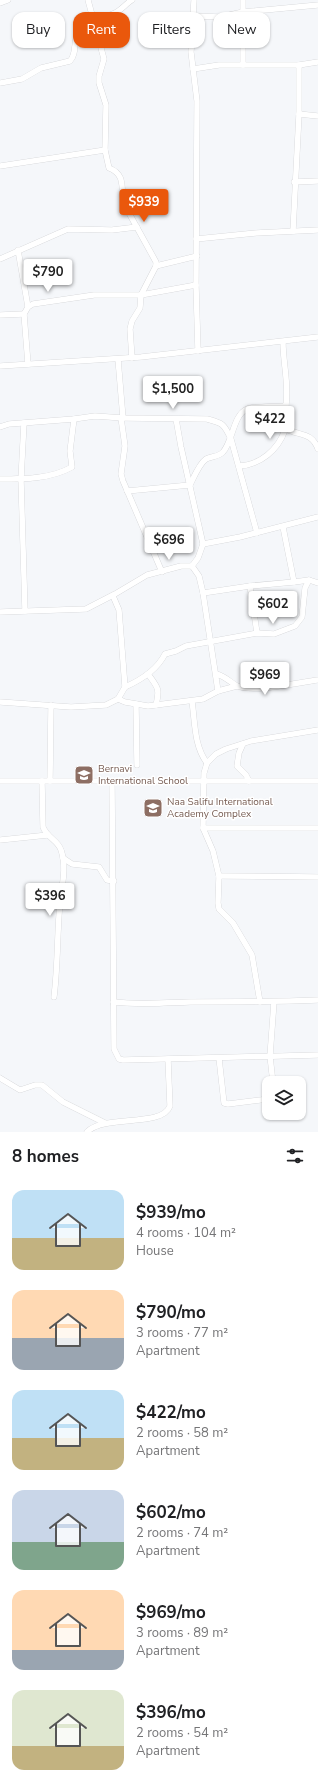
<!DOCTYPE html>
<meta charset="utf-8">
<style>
body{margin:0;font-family:"Nunito Sans",sans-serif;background:#f6f6f6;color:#202124;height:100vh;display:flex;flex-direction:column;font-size:15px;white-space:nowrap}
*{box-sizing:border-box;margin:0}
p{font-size:13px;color:#757577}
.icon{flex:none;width:22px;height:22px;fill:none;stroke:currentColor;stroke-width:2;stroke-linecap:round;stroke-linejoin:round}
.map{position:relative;height:1132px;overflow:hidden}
.sheet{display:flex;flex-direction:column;background:#fff;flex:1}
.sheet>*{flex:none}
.top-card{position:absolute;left:12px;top:12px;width:294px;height:36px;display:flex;gap:8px}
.controls{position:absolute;left:262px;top:1076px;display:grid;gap:8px}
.controls a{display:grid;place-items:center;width:44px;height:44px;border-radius:8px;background:#fff;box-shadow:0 1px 3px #0004;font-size:20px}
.price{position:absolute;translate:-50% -34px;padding:0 9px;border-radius:4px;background:#fff;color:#222;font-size:13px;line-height:26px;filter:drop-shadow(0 1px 2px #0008)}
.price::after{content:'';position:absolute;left:50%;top:24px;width:12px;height:9px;margin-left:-6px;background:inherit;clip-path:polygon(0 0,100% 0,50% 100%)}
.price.current{background:#ea580c;color:#fff}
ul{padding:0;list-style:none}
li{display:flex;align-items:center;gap:12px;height:100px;padding:0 12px}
li span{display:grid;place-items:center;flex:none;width:112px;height:80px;border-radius:12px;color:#555}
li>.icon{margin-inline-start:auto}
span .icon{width:48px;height:48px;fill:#fffc;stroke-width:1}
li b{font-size:17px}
h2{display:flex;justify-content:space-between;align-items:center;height:48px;padding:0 12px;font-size:17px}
.chip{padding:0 14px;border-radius:12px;background:#fff;box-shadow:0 1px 3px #0004;font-size:14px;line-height:36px}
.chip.current{background:#ea580c;color:#fff}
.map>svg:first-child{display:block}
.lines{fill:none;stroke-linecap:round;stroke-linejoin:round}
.minor-casing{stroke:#cbcccf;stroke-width:6}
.minor{stroke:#fff;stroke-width:5.5}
.labels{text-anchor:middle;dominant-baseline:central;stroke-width:3;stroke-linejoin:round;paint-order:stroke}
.education-label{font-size:10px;fill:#785e54;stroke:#fff;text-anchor:start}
</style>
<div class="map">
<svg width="318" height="1132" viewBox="0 0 318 1132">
<rect width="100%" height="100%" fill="#f5f7fa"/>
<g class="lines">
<g class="minor-casing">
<g id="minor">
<path d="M 194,0 L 191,52 L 197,101 L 196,285 L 198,351"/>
<path d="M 0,3 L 8,0"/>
<path d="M 193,16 L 220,17 L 243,12 L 318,5"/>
<path d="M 243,65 L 243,0"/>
<path d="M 193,69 L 219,65 L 299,65 L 318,62"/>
<path d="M 0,83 L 22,79 L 41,68 L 70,61 C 78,53 72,38 80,29 C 90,20 106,18 117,12 C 123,8 127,3 132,0"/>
<path d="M 299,114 L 318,116"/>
<path d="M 105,150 L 109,168 C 127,175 120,189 124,204 L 156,262 L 156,266 L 141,295 L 140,308 L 132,321 L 130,329 L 132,358"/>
<path d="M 0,166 L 105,150 L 106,105 L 99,83 L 99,76 L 104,59 L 88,0"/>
<path d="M 294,182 L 318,181"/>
<path d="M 293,231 L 299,114 L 299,65"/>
<path d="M 196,239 L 256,233 L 318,230"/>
<path d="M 18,250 L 28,307"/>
<path d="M 0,259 L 68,229 L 112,230 L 137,227"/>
<path d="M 156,266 L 197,256"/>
<path d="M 0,315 L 24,314"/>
<path d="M 118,359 L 123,418"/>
<path d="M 28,364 L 24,314 L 28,307 L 33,304 L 94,295 L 141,295 L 196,285"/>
<path d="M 0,366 L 141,357 L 318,337"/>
<path d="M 121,418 L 125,446 L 121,474 L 123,481 L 162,572"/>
<path d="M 176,419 L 181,447 L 203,544 L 198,558 L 192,566 L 199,576 L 203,593 L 218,691"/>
<path d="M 24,423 L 21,479 L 25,611"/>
<path d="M 0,427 L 9,424 L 74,419 L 95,416 L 123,418 L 207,419 C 223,423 224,424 231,439 L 257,533"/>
<path d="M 286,429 C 300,436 312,432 318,449"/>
<path d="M 239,466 C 260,465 278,450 285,430 C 288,423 286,412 286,405"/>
<path d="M 0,479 C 24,479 51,479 72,467 L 70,451 L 74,419"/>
<path d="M 127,491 L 190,485 C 194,477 199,464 206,459 C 212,456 218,457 223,452 C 233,441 233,415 247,409 C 255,406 274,407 284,406 L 286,405 C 289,383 283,363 283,342"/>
<path d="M 283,527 L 294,582 L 309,580 L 318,583"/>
<path d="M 203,544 L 240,537 L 318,517"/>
<path d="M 250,586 L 257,633"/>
<path d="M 203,593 L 250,586 L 294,582"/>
<path d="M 0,612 L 86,609 L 115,594 L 147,575 L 181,566 L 192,566"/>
<path d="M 148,674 C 158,688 160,688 156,705"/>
<path d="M 216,674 C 225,676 230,682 237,686 C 254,693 300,682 318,680"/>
<path d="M 125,687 C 141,680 157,670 165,654 L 176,651 L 186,646 L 257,633 L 274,634 L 295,626 L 302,617 L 305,588 L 309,580"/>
<path d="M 118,699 L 125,702 L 148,706 L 203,699 L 218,691 L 237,686"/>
<path d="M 192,701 C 195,722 194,746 207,763"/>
<path d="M 0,702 L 71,707 L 106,705 L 118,699 L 125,687 L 119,610 L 113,596"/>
<path d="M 136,704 L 137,765"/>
<path d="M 243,744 L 239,753 L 237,766 L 246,775 L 249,781"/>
<path d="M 0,781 L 318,781"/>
<path d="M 42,781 L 43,827 C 47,838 58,840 61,850 C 67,867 62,885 60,902 C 57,934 58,965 54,997"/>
<path d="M 50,781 L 51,705"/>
<path d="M 112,781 L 114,1049 L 119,1059 L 123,1060 L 318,1055"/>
<path d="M 203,828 L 318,828"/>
<path d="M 0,840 L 48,835"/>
<path d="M 63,858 L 72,864 L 99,867 L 107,880 L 114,881"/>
<path d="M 219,876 L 318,877"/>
<path d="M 113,1002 C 139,1005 164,1003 190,1002 C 233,1002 275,1002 318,1000"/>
<path d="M 260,1002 L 252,955 L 233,923 L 219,909 L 218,903 L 219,876 L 213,851 L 203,828 L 204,773 L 207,763 L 216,754 L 226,749 L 251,741 L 318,730"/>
<path d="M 219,1058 L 224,1103 L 228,1104 L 269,1099"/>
<path d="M 0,1078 L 20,1090 L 35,1085 L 42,1085 L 63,1102 L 105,1123"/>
<path d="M 273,1083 L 270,1056 L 274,1002"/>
<path d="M 87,1132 C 104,1114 162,1128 170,1106 L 168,1059"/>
</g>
</g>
<use href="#minor" class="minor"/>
</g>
<defs>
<g id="school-square" transform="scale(1)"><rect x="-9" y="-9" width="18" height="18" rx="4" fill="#8d6e63" stroke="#fff"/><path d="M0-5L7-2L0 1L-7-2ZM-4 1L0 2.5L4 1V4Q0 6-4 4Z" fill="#fff"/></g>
</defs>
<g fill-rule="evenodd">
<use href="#school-square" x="84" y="775"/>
<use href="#school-square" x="153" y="808"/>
</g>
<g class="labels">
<g class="education-label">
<text x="98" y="769">Bernavi<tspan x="98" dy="12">International School</tspan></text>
<text x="167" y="802">Naa Salifu International<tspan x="167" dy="12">Academy Complex</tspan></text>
</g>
</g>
</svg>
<div class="controls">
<a><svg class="icon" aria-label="layers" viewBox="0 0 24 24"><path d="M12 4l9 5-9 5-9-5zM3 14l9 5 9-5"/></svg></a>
</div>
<b class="price current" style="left:144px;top:223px">$939</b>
<b class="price" style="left:48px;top:293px">$790</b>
<b class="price" style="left:173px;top:410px">$1,500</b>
<b class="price" style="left:270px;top:440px">$422</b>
<b class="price" style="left:169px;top:561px">$696</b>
<b class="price" style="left:273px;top:625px">$602</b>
<b class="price" style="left:265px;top:696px">$969</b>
<b class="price" style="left:50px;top:917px">$396</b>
<div class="top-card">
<a class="chip">Buy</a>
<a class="chip current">Rent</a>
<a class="chip">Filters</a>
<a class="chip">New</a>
</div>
</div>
<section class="sheet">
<h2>8 homes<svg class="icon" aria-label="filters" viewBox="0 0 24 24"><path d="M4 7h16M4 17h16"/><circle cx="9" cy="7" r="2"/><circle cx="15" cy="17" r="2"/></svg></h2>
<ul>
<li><span style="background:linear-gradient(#bfe0f5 60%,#c2b280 0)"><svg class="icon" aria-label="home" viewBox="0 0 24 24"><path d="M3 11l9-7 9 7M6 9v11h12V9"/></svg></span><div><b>$939/mo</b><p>4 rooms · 104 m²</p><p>House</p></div></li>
<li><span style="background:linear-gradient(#ffd9b3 60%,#9aa5b1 0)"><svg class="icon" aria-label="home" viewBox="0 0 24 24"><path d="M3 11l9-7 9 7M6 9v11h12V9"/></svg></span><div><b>$790/mo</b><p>3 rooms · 77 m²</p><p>Apartment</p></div></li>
<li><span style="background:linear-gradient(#bfe0f5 60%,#c2b280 0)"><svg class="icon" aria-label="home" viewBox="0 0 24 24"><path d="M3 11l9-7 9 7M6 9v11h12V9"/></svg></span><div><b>$422/mo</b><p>2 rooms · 58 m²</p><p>Apartment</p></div></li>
<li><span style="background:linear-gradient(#c9d6e8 65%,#7fa58c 0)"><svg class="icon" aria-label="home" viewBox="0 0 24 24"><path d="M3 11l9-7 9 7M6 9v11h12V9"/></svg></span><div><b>$602/mo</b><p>2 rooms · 74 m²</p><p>Apartment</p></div></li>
<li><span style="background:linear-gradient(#ffd9b3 75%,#9aa5b1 0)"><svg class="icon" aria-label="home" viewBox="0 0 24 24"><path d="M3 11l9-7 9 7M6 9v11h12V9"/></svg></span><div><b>$969/mo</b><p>3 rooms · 89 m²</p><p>Apartment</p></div></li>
<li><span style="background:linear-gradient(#dfe7d0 70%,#c2b280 0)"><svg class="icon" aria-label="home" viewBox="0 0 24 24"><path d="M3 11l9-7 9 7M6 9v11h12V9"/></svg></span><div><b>$396/mo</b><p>2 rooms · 54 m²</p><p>Apartment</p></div></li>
</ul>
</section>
